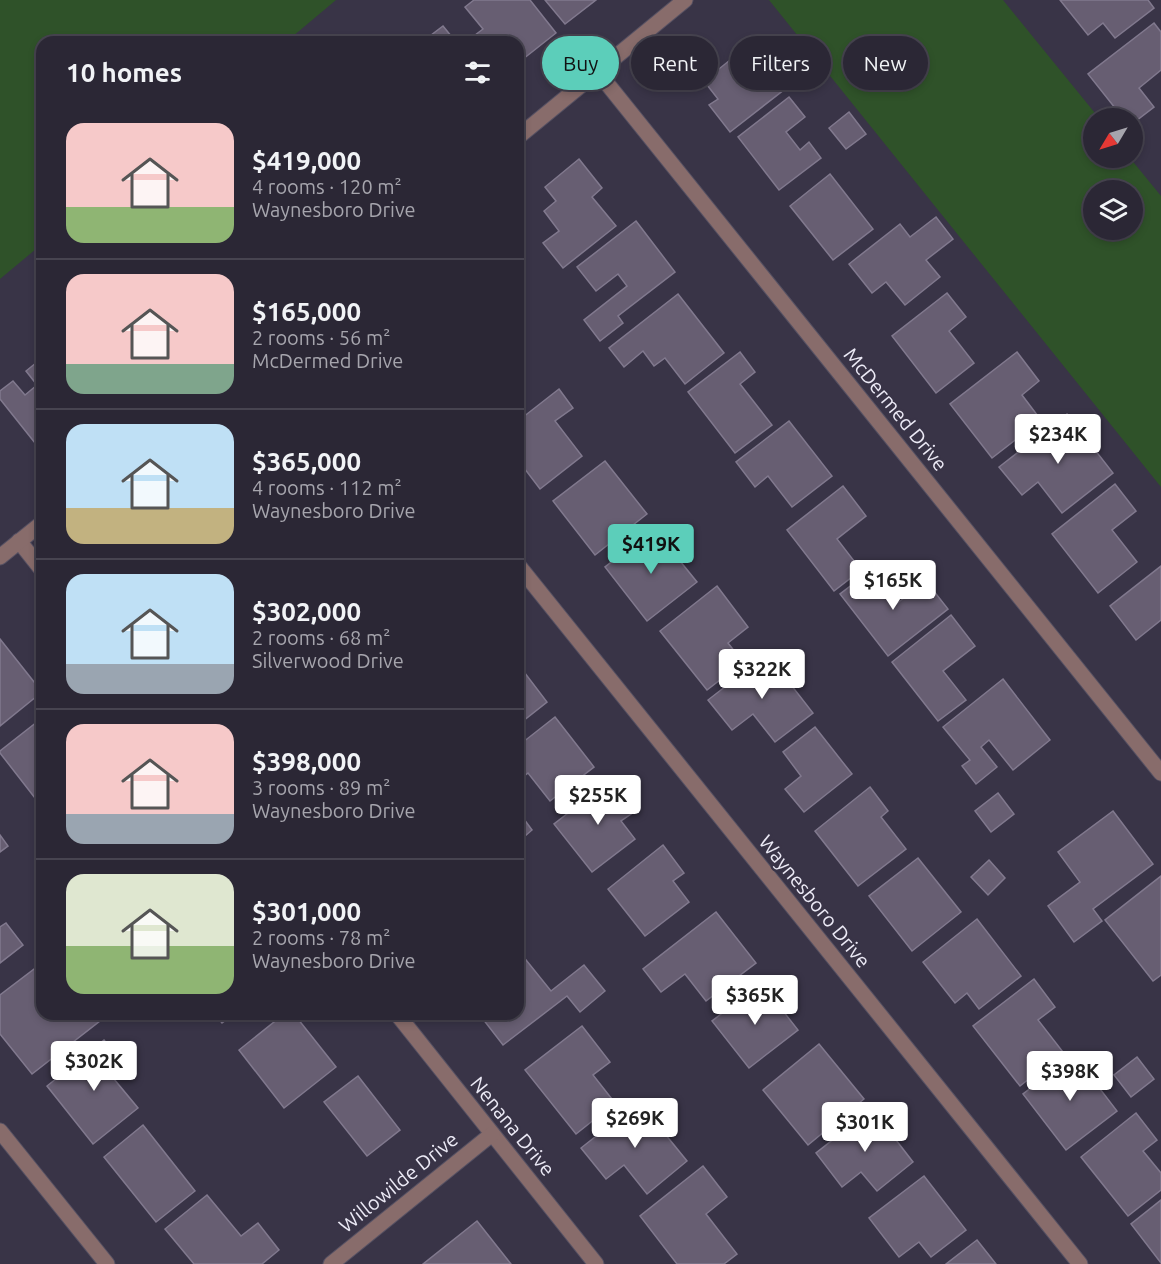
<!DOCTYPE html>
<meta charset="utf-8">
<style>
body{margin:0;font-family:Ubuntu,sans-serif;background:#373341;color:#f1f3f6;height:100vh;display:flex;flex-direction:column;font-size:22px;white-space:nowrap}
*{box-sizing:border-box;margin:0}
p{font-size:20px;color:#a6a5ad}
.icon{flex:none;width:33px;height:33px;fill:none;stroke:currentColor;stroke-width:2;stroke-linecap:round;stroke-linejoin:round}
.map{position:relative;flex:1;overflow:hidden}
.panel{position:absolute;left:36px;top:36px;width:488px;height:984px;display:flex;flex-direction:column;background:#2b2735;border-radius:18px;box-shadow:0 3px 9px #0003,0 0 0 2px #474450}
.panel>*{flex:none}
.guide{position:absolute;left:542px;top:36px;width:530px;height:54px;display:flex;gap:12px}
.needle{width:39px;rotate:232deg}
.buttons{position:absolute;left:1083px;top:108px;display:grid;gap:12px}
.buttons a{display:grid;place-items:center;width:60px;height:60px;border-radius:50%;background:#2b2735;box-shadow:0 3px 9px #0003,0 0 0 2px #474450;font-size:30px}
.price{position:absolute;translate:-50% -51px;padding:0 14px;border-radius:6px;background:#fff;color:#222;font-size:20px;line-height:39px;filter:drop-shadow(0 2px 3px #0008)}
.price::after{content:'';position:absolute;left:50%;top:36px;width:18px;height:14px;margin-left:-9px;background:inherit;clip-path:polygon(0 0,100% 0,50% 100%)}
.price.active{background:#5cceba;color:#111}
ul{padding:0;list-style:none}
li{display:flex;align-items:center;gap:18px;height:150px;padding:0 30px}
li+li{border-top:2px solid #474450}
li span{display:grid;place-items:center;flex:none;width:168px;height:120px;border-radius:18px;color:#555}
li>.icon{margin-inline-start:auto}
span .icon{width:72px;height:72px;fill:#fffc;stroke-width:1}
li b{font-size:26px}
h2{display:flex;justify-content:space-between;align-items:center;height:72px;padding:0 30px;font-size:26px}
.tag{padding:0 21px;border-radius:27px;background:#2b2735;box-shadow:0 3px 9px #0003,0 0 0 2px #474450;font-size:21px;line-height:54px}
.tag.active{background:#5cceba;color:#111}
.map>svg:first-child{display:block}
.green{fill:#2f5229;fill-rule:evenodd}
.building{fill:#675e72;stroke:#81798e;stroke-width:1.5}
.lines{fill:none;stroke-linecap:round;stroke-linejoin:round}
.street-casing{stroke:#565163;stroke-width:17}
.street{stroke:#886c6b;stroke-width:15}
.labels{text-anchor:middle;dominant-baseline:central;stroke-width:4.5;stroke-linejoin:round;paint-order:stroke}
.street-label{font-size:20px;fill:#eceaf6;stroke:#393447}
</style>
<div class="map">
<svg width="1161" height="1264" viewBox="0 0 1161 1264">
<rect width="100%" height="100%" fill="#393447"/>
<g class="green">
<path d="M 0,0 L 336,0 L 286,42 L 42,42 L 42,244 L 0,279 Z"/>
<path d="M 769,0 L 1003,0 L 1099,118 L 1094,118 L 1094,158 L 1130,158 L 1161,196 L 1161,487 ZM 1094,190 L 1132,190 L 1132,230 L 1094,230 Z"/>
</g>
<g class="building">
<path d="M 474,0 L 530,0 L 556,33 L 518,63 L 518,42 L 466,42 L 483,29 L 465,7 Z"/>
<path d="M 545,0 L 596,0 L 565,24 Z"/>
<path d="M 1060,0 L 1148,0 L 1154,8 L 1115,38 L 1103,23 L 1088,35 Z"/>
<path d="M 1154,23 L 1161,32 L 1161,70 L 1139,88 L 1154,107 L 1132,124 L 1132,118 L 1123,118 L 1088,74 Z"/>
<path d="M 443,26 L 456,42 L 422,42 Z"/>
<path d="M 792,42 L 812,68 L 730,132 L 709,105 L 718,99 L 704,81 L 740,52 L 754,71 Z"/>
<path d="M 789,97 L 805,117 L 786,132 L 800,150 L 809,142 L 821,158 L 779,190 L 738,137 Z"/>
<path d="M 849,112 L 866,134 L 846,149 L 829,128 Z"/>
<path d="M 579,159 L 602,188 L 592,197 L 616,226 L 563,268 L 543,243 L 559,231 L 544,211 L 556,201 L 545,187 Z"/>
<path d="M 830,174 L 873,229 L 833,260 L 790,206 Z"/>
<path d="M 936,217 L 953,239 L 926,260 L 940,277 L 905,305 L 886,282 L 872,293 L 849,264 L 900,224 L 910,237 Z"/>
<path d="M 636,221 L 675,272 L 618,316 L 623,323 L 600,341 L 584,320 L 627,286 L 618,274 L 596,291 L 577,267 Z"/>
<path d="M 947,293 L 966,317 L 949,331 L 974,363 L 936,393 L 892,336 Z"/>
<path d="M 678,294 L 724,353 L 685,384 L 665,358 L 654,366 L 643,351 L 624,367 L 609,348 Z"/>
<path d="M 740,352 L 755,372 L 740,384 L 772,425 L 735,453 L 688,392 Z"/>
<path d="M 1017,352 L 1039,381 L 1022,395 L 1041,420 L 992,458 L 950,404 Z"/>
<path d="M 42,358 L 42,446 L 39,448 L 0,399 L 0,391 L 13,381 L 25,395 L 37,385 L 26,371 Z"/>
<path d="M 559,389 L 573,408 L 555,421 L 582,456 L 540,489 L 518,460 L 518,421 Z"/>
<path d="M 1067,414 L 1113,473 L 1062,513 L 1038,482 L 1022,495 L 999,467 Z"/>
<path d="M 789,421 L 832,476 L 792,507 L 768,476 L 755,487 L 736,462 Z"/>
<path d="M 605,461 L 647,514 L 595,555 L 553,501 Z"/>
<path d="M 1115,484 L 1136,511 L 1112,530 L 1137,562 L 1098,593 L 1052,534 Z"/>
<path d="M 843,486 L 866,516 L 837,539 L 861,570 L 834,591 L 787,530 Z"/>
<path d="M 654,529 L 697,582 L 647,621 L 605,567 Z"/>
<path d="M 1161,566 L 1161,620 L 1136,640 L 1110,606 Z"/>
<path d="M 870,571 L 896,604 L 926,581 L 948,609 L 888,656 L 840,594 Z"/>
<path d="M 717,586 L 748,627 L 728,643 L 743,662 L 707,690 L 660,631 Z"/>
<path d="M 951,615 L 975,646 L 943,671 L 966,700 L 938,721 L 892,662 Z"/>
<path d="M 0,639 L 42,692 L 0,726 Z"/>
<path d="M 767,654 L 813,713 L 775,742 L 753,714 L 732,730 L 708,700 Z"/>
<path d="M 518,664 L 547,702 L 518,725 Z"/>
<path d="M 1003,679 L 1050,740 L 1013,770 L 989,740 L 981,747 L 997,767 L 976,784 L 962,766 L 970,760 L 943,727 Z"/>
<path d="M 555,717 L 594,767 L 550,801 L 528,773 L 518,781 L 518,746 Z"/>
<path d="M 42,718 L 42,807 L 0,753 L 0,751 Z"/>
<path d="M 815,727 L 852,774 L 804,812 L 785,789 L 801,776 L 783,752 Z"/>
<path d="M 611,780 L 634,812 L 621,821 L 635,839 L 592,872 L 554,824 Z"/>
<path d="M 870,787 L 888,811 L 881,817 L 906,849 L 858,886 L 815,831 Z"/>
<path d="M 998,793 L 1014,814 L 991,832 L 975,811 Z"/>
<path d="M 518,811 L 532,830 L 518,842 Z"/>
<path d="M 1113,811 L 1153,864 L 1093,909 L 1102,921 L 1074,942 L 1048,906 L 1080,882 L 1058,852 Z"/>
<path d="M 0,835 L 8,846 L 0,852 Z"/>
<path d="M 663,845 L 684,873 L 673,881 L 689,902 L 645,936 L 608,889 Z"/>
<path d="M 918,858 L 961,912 L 912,951 L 869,896 Z"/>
<path d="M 989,860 L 1005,878 L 988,895 L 971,877 Z"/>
<path d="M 1161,876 L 1161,975 L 1153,981 L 1105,920 Z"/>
<path d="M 716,912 L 756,963 L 706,1001 L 685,974 L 661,992 L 643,969 Z"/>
<path d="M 977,919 L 1021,976 L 979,1009 L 967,993 L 955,1003 L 923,962 Z"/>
<path d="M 6,923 L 23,945 L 0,963 L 0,927 Z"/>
<path d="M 518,950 L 551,991 L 584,965 L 605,991 L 580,1012 L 567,996 L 503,1045 L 479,1014 L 518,1014 Z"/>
<path d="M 42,963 L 42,1014 L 109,1014 L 32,1074 L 0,1034 L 0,995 Z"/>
<path d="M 1034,979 L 1055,1007 L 1038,1020 L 1063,1052 L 1020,1086 L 973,1026 Z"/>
<path d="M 761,983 L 798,1030 L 749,1068 L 712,1021 Z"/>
<path d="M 215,1014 L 234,1014 L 222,1023 Z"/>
<path d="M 284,1014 L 294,1014 L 336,1067 L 284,1108 L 239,1050 Z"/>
<path d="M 582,1026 L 610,1062 L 593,1075 L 615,1103 L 576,1134 L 525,1070 Z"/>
<path d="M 104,1040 L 127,1069 L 114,1079 L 138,1108 L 93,1144 L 47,1086 Z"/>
<path d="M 819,1044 L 864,1099 L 808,1145 L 763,1090 Z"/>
<path d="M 1074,1055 L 1117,1111 L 1066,1150 L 1023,1094 Z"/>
<path d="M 1137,1057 L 1154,1079 L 1131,1097 L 1114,1075 Z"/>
<path d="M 358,1076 L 400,1130 L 367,1156 L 324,1102 Z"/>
<path d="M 639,1102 L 687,1161 L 647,1194 L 624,1165 L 606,1179 L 581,1148 Z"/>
<path d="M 872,1109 L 913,1162 L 877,1191 L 861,1172 L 842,1187 L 816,1153 Z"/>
<path d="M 1136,1113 L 1157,1140 L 1143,1151 L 1161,1173 L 1161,1190 L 1128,1216 L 1081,1157 Z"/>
<path d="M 143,1125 L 195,1191 L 156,1222 L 104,1157 Z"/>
<path d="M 703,1166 L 727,1197 L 706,1214 L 737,1254 L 724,1264 L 677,1264 L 640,1216 Z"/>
<path d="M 924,1176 L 966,1230 L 931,1257 L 919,1242 L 899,1257 L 869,1218 Z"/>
<path d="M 207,1195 L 241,1236 L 258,1223 L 279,1250 L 262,1264 L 194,1264 L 165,1229 Z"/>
<path d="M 1161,1200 L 1161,1263 L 1131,1224 Z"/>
<path d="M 477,1221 L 511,1264 L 423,1264 Z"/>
<path d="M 977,1240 L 996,1264 L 946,1264 Z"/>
</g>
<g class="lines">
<g class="street-casing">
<g id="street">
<path d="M 597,71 L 1161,773"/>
<path d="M 518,137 L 685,0"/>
<path d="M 19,541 L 42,570"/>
<path d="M 0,557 L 42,523"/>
<path d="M 518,565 L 1080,1264"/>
<path d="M 397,1014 L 596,1264"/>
<path d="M 0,1131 L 107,1264"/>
<path d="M 331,1264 L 492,1134"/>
</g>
</g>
<use href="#street" class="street"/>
</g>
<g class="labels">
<g class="street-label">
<text transform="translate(896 409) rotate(51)">McDermed Drive</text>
<text transform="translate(815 901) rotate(51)">Waynesboro Drive</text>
<text transform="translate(513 1126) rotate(51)">Nenana Drive</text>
<text transform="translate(398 1182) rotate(-39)">Willowilde Drive</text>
</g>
</g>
</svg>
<div class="buttons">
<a><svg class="needle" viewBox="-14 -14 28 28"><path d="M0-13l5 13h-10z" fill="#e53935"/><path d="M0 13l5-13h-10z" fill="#a6a5ad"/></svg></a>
<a><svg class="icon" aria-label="layers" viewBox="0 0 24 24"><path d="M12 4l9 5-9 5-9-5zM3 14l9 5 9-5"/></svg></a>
</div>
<b class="price" style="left:1058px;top:465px">$234K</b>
<b class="price active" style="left:651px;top:575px">$419K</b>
<b class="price" style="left:893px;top:611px">$165K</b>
<b class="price" style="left:762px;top:700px">$322K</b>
<b class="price" style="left:598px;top:826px">$255K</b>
<b class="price" style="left:755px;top:1026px">$365K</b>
<b class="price" style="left:94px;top:1092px">$302K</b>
<b class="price" style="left:1070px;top:1102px">$398K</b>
<b class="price" style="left:635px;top:1149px">$269K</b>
<b class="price" style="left:865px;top:1153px">$301K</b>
<div class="guide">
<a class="tag active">Buy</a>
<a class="tag">Rent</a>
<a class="tag">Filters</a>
<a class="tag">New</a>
</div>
<section class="panel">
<h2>10 homes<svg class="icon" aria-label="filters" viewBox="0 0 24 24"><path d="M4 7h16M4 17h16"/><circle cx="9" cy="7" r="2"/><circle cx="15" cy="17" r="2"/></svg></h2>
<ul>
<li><span style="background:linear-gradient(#f6c9c9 70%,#8fb573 0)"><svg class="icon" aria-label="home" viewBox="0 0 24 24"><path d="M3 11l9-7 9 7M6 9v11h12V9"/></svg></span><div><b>$419,000</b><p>4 rooms · 120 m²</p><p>Waynesboro Drive</p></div></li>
<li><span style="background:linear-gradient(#f6c9c9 75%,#7fa58c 0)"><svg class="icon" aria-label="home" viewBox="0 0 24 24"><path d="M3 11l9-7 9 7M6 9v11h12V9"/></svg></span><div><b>$165,000</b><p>2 rooms · 56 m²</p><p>McDermed Drive</p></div></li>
<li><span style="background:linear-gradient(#bfe0f5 70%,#c2b280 0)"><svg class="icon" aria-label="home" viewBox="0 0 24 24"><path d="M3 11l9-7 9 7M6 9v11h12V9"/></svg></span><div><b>$365,000</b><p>4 rooms · 112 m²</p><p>Waynesboro Drive</p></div></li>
<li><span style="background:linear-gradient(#bfe0f5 75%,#9aa5b1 0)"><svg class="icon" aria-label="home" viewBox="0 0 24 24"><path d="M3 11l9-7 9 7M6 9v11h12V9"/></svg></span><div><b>$302,000</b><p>2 rooms · 68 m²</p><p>Silverwood Drive</p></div></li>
<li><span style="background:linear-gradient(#f6c9c9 75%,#9aa5b1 0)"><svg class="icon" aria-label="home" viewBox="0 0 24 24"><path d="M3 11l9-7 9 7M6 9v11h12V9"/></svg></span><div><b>$398,000</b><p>3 rooms · 89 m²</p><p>Waynesboro Drive</p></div></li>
<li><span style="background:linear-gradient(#dfe7d0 60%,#8fb573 0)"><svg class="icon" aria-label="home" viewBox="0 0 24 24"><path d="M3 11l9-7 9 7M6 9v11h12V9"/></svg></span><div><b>$301,000</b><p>2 rooms · 78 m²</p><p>Waynesboro Drive</p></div></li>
</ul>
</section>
</div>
